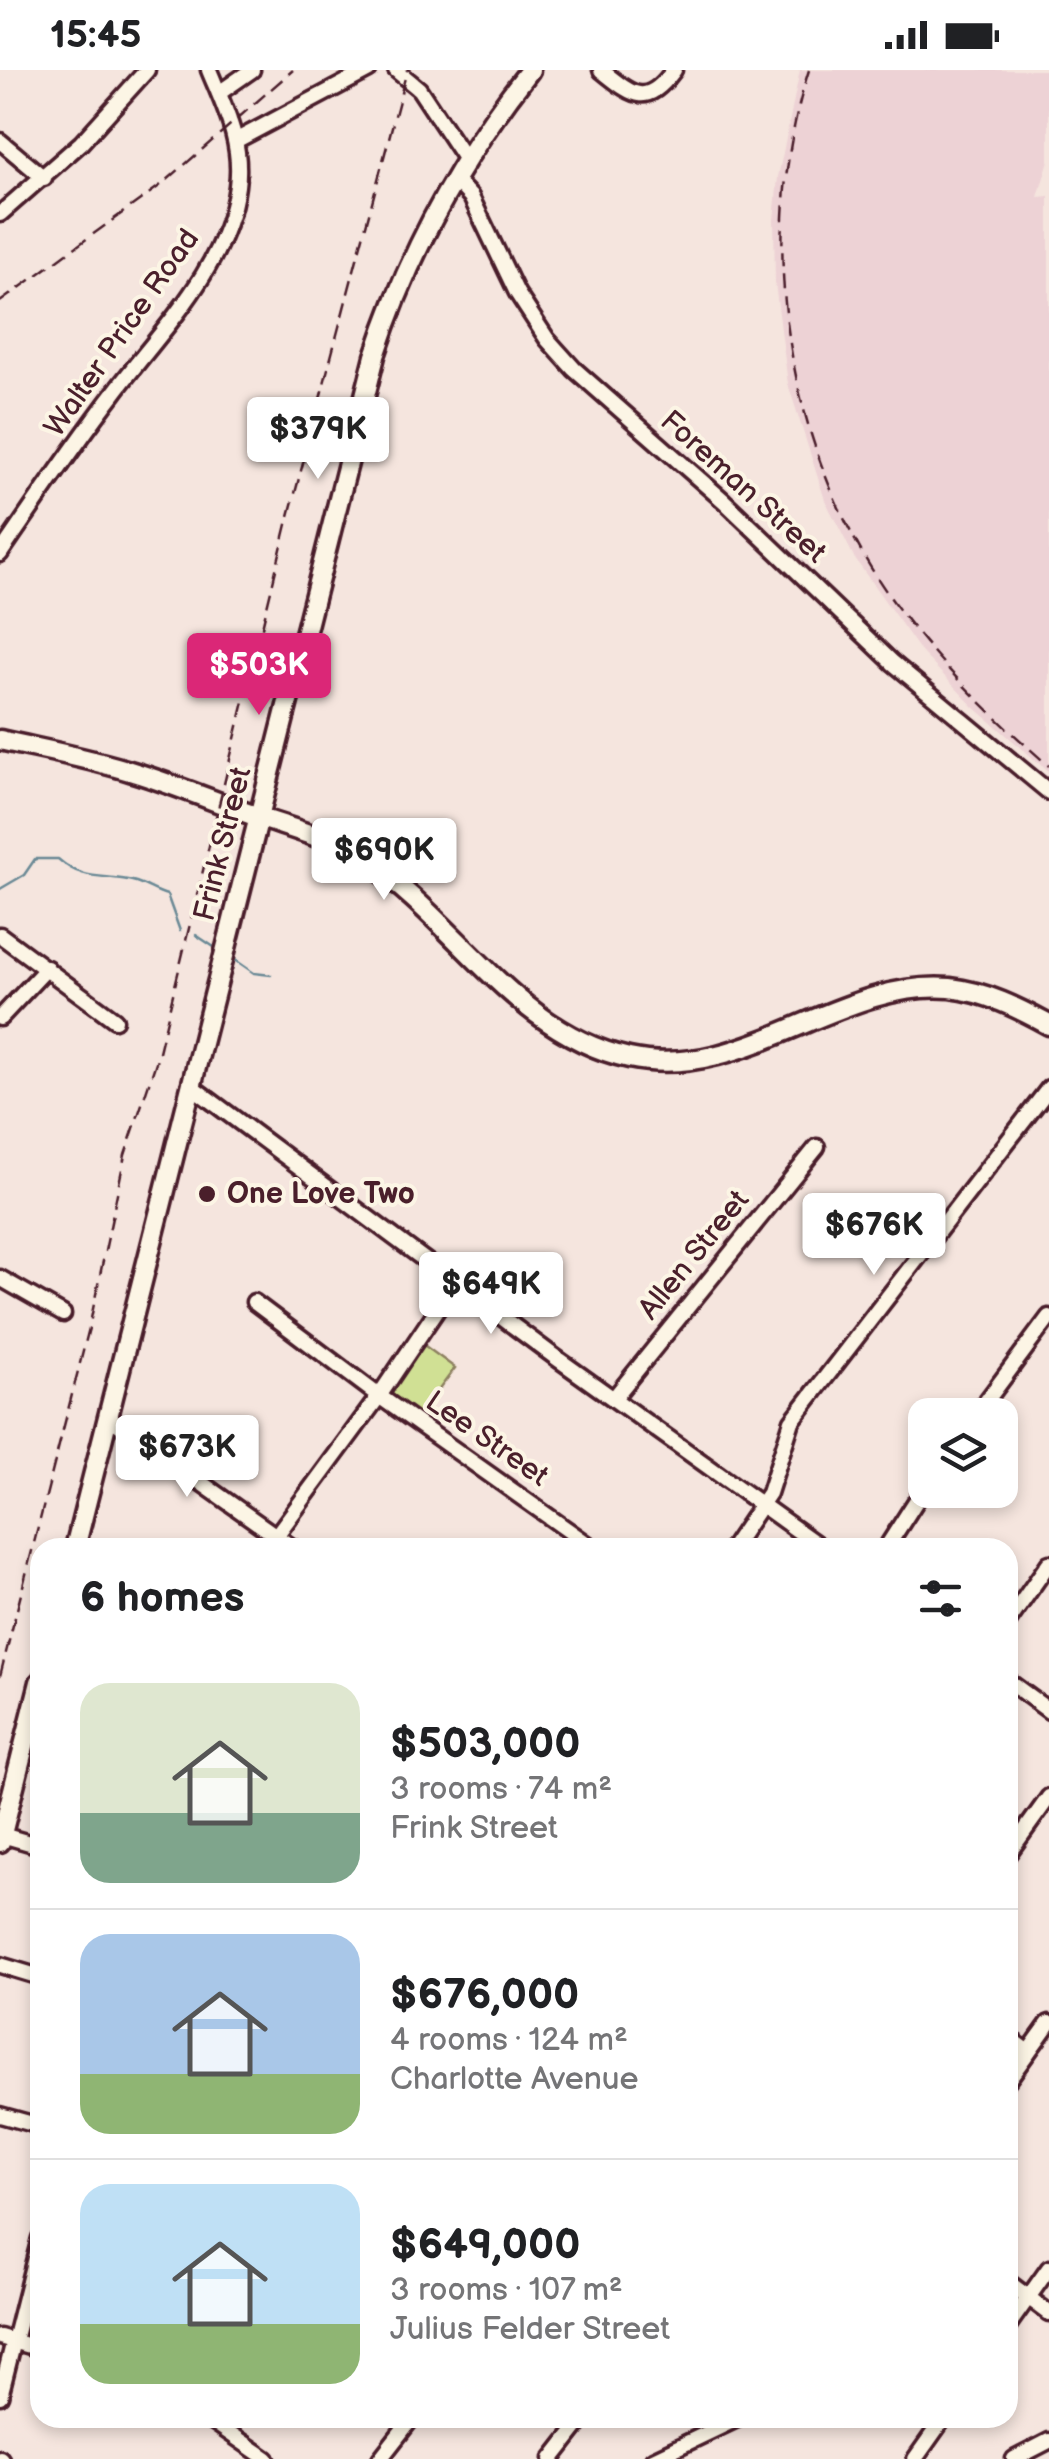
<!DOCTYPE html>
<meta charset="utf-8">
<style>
body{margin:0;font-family:"Balsamiq Sans",sans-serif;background:#f6f6f6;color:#202124;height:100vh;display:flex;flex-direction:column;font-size:38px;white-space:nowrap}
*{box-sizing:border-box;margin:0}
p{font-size:32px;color:#757577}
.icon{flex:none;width:55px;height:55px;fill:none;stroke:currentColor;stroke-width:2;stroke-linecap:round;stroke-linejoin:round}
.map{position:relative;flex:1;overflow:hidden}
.panel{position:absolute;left:30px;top:1468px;width:988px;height:890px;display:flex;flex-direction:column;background:#fff;border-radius:30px;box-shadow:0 5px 15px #0003}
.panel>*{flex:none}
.controls{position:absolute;left:908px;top:1328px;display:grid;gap:20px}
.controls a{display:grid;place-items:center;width:110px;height:110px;border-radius:20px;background:#fff;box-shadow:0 5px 15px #0003;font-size:50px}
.price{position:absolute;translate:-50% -85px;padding:0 22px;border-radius:10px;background:#fff;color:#222;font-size:32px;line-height:65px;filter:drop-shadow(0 2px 5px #0008)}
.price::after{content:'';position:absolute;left:50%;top:60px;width:30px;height:22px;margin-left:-15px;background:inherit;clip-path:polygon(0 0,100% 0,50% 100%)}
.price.current{background:#db2777;color:#fff}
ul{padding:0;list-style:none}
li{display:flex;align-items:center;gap:30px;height:250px;padding:0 50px}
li+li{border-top:2px solid #e0e0e0}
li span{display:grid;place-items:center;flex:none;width:280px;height:200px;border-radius:30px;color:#555}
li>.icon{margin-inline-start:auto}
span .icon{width:120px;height:120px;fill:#fffc;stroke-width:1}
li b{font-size:42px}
h2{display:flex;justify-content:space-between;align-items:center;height:120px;padding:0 50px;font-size:42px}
.status{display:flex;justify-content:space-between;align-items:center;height:70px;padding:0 50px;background:#fff;direction:ltr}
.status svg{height:28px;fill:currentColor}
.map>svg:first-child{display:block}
.built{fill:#edd2d5}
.green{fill:#d0e094;stroke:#8d8060;stroke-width:2.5}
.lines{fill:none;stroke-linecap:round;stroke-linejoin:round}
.stream{stroke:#6a8995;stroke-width:2.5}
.minor-casing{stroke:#4a1f2b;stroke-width:21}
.major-casing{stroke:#4a1f2b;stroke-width:25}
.minor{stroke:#fcf5e5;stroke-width:14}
.major{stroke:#fcf5e5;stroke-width:18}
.rail{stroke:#4a1f2b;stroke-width:2.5;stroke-dasharray:15 8;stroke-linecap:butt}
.poi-dot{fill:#4a1f2b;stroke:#fcf5e5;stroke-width:4}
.labels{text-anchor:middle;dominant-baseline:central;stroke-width:8;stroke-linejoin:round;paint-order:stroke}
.street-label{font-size:30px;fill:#4a1f2b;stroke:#fcf5e5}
.poi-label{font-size:30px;font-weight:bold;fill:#4a1f2b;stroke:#fcf5e5;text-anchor:start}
</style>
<div class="status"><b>15:45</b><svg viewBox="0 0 49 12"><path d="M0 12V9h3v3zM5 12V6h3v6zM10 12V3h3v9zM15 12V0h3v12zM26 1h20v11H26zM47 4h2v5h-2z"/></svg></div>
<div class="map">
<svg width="1049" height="2389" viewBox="0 0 1049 2389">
<rect width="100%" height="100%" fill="#f5e5de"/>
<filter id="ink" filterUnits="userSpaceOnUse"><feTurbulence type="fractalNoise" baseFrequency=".01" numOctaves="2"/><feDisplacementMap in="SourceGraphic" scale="20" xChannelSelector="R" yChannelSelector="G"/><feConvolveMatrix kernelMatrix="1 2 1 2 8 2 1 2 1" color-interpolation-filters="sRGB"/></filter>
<g filter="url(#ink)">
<path class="built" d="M 800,0 L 1049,0 L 1049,90 L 1038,127 L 1049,126 L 1049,702 L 974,637 L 922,583 L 855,489 L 825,430 L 788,314 L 775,213 L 774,150 L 778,107 Z"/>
<path class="green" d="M 421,1273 L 455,1298 L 417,1349 L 384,1324 Z"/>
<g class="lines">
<g class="stream">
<path d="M 0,819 L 24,805 L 35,789 L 58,789 C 85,813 106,803 136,812 C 146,815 156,822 167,825 L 180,861"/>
<path d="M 196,865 L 220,881"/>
<path d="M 231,887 L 254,903 L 271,905"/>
</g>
<g class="minor-casing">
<g id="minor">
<path d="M 396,0 L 419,19 L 466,90"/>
<path d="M 601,0 C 633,25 645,39 674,0"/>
<path d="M 219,23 L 252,0"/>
<path d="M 237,70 L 369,0"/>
<path d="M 0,71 L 44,108"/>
<path d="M 454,109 L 471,127 L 517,223 L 547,269 L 574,299 L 724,431 L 893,593 L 1049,722"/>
<path d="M 0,144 L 81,73 L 147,0"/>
<path d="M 0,484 C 37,430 74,375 114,323 C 162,259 226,198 237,116 C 243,73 225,39 209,0"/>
<path d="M 0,865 L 115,950"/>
<path d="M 0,948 L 47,898"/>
<path d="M 191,1016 L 555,1287 L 822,1478"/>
<path d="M 0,1208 L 63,1244"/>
<path d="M 254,1232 L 379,1326 L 593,1478"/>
<path d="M 614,1328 L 817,1077"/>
<path d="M 976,1345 L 1049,1247"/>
<path d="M 107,1346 L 293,1478"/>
<path d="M 267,1478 L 379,1326 L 455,1213"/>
<path d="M 732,1478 L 769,1423 L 792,1351 L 1049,1018"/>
<path d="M 886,1478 L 925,1417"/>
<path d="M 1008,1552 L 1049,1493"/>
<path d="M 1008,1611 L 1049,1641"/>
<path d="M 2,1765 L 40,1776"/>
<path d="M 1008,1784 L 1049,1727"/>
<path d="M 0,1895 L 40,1907"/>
<path d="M 1008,1967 L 1028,1982"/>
<path d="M 1008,2010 L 1049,1953"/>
<path d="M 0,2045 L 40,2056"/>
<path d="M 1008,2212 L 1049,2243"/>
<path d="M 1008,2256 L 1049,2198"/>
<path d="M 0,2267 L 40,2279"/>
<path d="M 0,2326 L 40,2168"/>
<path d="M 208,2348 L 267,2389"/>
<path d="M 0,2388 L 1,2389"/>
<path d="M 380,2389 L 412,2348"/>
<path d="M 552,2389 L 584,2348"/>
<path d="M 653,2389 L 739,2348"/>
<path d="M 915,2389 L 944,2348"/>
<path d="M 1014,2389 L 1049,2371"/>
</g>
</g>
<g class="major-casing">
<g id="major">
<path d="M 0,670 C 44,680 89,688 133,702 C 176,715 218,733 261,748 C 296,760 334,770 366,791 C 457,851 516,963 629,988 C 744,1013 838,909 950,918 C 986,922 1018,938 1049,955"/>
<path d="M 75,1478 L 375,286 C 409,181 461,87 530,0"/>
<path d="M 0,1772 L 40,1612"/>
</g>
</g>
<use href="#minor" class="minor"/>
<use href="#major" class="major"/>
<g class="rail">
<path d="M 809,0 C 754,171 786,377 888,524 C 933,589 990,644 1049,696"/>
<path d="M 0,232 L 165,112 L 293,0"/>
<path d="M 0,1606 L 89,1258 L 125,1085 L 158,986 L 289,446 L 407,0"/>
</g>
</g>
</g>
<circle class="poi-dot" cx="207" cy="1124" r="10"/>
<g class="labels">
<g class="street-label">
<text transform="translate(122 263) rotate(-55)">Walter Price Road</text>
<text transform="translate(743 417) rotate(42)">Foreman Street</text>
<text transform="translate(223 774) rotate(-76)">Frink Street</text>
<text transform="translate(694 1185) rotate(-51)">Allen Street</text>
<text transform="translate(487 1369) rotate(35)">Lee Street</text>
</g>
<g class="poi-label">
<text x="227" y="1124">One Love Two</text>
</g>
</g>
</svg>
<div class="controls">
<a><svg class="icon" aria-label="layers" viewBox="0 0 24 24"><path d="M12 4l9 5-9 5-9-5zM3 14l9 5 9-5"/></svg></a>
</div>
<b class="price" style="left:318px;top:412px">$379K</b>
<b class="price current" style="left:259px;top:648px">$503K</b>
<b class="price" style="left:384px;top:833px">$690K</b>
<b class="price" style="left:874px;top:1208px">$676K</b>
<b class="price" style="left:491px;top:1267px">$649K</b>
<b class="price" style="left:187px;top:1430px">$673K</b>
<section class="panel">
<h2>6 homes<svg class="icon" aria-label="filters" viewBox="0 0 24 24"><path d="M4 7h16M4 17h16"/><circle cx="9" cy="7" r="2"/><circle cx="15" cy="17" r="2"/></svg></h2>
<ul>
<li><span style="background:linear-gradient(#dfe7d0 65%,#7fa58c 0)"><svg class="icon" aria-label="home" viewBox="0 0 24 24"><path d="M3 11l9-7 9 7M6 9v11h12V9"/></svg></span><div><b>$503,000</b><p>3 rooms · 74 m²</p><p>Frink Street</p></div></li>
<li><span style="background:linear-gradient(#a9c7e8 70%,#8fb573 0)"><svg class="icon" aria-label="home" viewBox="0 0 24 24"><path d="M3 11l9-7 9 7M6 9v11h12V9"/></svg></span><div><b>$676,000</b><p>4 rooms · 124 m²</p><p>Charlotte Avenue</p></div></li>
<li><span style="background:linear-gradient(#bfe0f5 70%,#8fb573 0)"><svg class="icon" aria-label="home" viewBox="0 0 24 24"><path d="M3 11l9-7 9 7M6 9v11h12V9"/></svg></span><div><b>$649,000</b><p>3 rooms · 107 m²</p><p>Julius Felder Street</p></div></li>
</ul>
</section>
</div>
